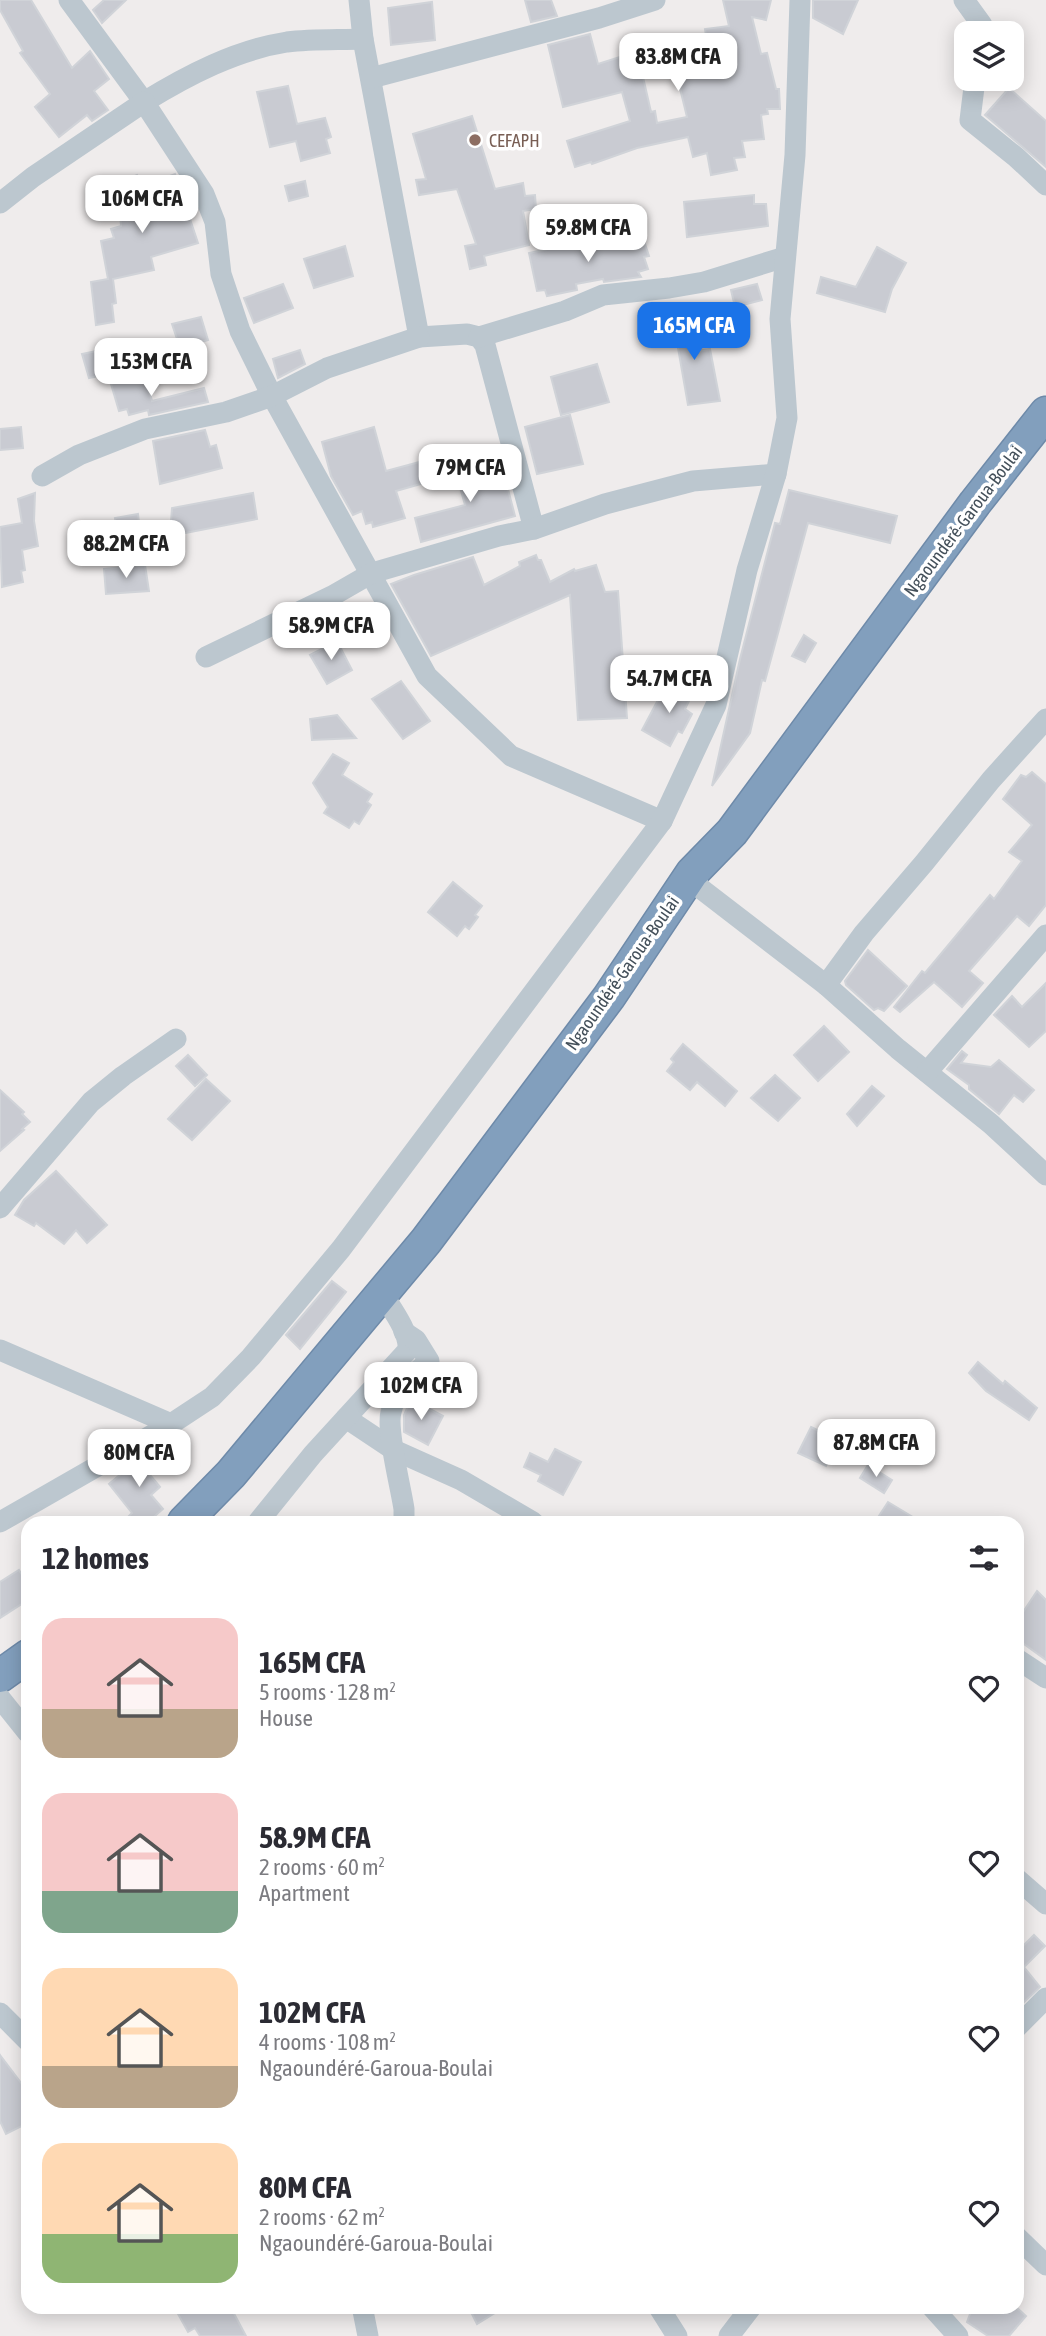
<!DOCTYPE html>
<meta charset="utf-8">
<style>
body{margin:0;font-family:"Asap Condensed",sans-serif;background:#f2f2f3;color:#2b2b33;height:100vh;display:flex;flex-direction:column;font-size:26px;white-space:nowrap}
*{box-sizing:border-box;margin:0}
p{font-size:23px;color:#7c7c81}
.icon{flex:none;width:38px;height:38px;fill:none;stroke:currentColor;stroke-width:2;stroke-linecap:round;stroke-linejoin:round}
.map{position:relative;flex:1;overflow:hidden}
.panel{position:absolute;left:21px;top:1516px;width:1003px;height:798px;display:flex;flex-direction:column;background:#fff;border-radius:21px;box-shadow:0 4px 18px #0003}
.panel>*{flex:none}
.controls{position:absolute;left:954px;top:21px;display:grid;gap:14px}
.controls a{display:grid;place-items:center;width:70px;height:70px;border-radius:14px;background:#fff;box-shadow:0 4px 18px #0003;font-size:35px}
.price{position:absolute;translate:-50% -60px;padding:0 16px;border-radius:14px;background:#fff;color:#222;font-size:23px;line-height:46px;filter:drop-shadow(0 2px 4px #0008)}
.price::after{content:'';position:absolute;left:50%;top:42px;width:21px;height:16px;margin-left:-10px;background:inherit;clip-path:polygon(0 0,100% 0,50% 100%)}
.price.current{background:#1a73e8;color:#fff}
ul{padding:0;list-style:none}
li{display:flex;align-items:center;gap:21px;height:175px;padding:0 21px}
li span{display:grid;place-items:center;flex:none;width:196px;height:140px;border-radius:21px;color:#555}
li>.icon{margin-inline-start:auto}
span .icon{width:84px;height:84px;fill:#fffc;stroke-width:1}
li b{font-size:30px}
h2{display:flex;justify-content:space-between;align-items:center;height:84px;padding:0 21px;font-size:30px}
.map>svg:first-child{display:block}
.building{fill:#c9cbd2;stroke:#d0d3d8;stroke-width:2}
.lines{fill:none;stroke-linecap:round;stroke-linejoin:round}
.highway-casing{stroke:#6e8aa9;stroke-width:35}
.minor{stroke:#bcc7cf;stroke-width:21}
.highway{stroke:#829fbd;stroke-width:32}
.education-dot{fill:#8d6e63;stroke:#fff;stroke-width:2.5}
.labels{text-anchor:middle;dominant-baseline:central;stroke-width:7;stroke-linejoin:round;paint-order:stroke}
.education-label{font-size:18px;fill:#785e54;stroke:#fff;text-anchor:start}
.street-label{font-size:18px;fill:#44505a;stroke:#fff}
</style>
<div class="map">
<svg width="1046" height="2336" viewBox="0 0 1046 2336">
<rect width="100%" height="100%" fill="#efecec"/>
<g class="building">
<path d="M 0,0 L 31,0 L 72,68 L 90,51 L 109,79 L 94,91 L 108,110 L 92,121 L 87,115 L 59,137 L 35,107 L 50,94 L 20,53 L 23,51 L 0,10 Z"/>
<path d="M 104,0 L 126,0 L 102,23 L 93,10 Z"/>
<path d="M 525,0 L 551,0 L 557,16 L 531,22 Z"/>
<path d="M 723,0 L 771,0 L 766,20 L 752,17 L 761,54 L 767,53 L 776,89 L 779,89 L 780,109 L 767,109 L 768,114 L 761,115 L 764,139 L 742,141 L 745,157 L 734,158 L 737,170 L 711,175 L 707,153 L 693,157 L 688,137 L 637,148 L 592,164 L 591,162 L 575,167 L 567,141 L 630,121 L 622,92 L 563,107 L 548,45 L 590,34 L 598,64 L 645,49 L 652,75 L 643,77 L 651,112 L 655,111 L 657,123 L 687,117 L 673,60 L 708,49 L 705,29 L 729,26 Z"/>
<path d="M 813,0 L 858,0 L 843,34 L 813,18 Z"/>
<path d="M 432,2 L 435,40 L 391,45 L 388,8 Z"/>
<path d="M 288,86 L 297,124 L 325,118 L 331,137 L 326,139 L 330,153 L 301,161 L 296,141 L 270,147 L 257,92 Z"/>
<path d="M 1009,88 L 1046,121 L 1046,167 L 985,115 Z"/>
<path d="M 472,116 L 495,189 L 523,183 L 525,196 L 535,195 L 536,209 L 523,211 L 529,245 L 484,256 L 486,265 L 470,269 L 465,246 L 476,244 L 457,189 L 419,195 L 416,180 L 426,179 L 413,134 Z"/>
<path d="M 175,174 L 198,243 L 151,257 L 154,270 L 113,279 L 116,303 L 112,304 L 114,322 L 96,325 L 91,282 L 108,279 L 101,241 L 114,238 L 111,229 L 121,226 L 120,214 L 125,213 L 113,185 L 137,175 L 142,186 Z"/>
<path d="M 305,181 L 308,196 L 289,201 L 285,186 Z"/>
<path d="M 754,195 L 754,204 L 766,204 L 768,226 L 687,237 L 684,202 Z"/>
<path d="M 637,234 L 640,242 L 644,241 L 649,256 L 644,257 L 648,269 L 638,272 L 641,277 L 604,282 L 603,279 L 576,284 L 577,290 L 547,296 L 545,290 L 537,291 L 529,253 L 580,242 L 581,251 Z"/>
<path d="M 345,246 L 353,276 L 314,288 L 304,259 Z"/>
<path d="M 877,247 L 906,263 L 892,289 L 885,312 L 817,293 L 821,277 L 856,287 Z"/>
<path d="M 283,284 L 293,308 L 254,323 L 244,298 Z"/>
<path d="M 757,284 L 762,300 L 735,307 L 731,290 Z"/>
<path d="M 687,304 L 697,351 L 710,349 L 720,401 L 688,405 L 671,308 Z"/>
<path d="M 201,317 L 208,340 L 180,348 L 172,324 Z"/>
<path d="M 101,350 L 108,374 L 89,378 L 82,354 Z"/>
<path d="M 300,350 L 305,364 L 278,378 L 273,359 Z"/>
<path d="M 597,364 L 609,402 L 561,415 L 551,377 Z"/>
<path d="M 145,374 L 152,401 L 204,388 L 208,402 L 149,415 L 148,410 L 129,415 L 127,409 L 119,411 L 111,384 Z"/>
<path d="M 570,415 L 583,464 L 537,474 L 525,427 Z"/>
<path d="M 21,427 L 23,448 L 0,450 L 0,429 Z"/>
<path d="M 374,427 L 386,471 L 438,457 L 439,460 L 451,456 L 456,474 L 396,491 L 405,518 L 373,527 L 372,522 L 366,524 L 362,511 L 353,515 L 331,476 L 322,442 Z"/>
<path d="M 205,430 L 210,447 L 216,445 L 222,468 L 160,484 L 153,441 Z"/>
<path d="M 482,459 L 488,479 L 504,474 L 515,516 L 421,542 L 415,518 L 465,505 L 454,466 Z"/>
<path d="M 789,490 L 897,516 L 890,543 L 808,523 L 765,681 L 762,680 L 750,733 L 712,786 L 740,659 L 774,527 L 775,523 L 780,524 Z"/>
<path d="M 35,493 L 34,521 L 38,546 L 22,550 L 25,570 L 21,571 L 23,582 L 2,587 L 0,527 L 22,523 L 18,499 Z"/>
<path d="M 253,493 L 257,519 L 170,536 L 172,508 Z"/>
<path d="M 138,514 L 140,531 L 117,534 L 115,518 Z"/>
<path d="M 536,555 L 538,560 L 541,560 L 550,582 L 574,569 L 575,571 L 596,565 L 605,592 L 618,591 L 627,718 L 578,720 L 570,595 L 431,656 L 391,584 L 414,575 L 473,557 L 484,585 L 520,566 L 519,562 Z"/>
<path d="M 145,565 L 149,591 L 106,594 L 104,569 Z"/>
<path d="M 804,635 L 816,643 L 805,662 L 792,656 Z"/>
<path d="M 337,641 L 352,670 L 327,684 L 310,655 Z"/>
<path d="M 401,681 L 430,721 L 403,739 L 372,699 Z"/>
<path d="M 667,683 L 691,697 L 685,709 L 692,714 L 682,733 L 678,731 L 670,746 L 642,730 Z"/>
<path d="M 337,715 L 356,738 L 312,740 L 310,719 Z"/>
<path d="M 333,754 L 349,763 L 342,775 L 372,794 L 367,802 L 371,805 L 359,824 L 354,821 L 349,828 L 324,813 L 328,807 L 313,783 Z"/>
<path d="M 1032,772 L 1046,784 L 1046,905 L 1029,926 L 1017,916 L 969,971 L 983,983 L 962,1007 L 934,982 L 900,1012 L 894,1007 L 922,971 L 925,973 L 990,895 L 994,899 L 1022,861 L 1009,852 L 1032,825 L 1003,799 L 1021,775 L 1026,777 Z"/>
<path d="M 453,882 L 482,906 L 475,915 L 478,917 L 469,929 L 465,926 L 457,936 L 428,912 Z"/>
<path d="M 868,950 L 907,986 L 884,1011 L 878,1008 L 874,1010 L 846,985 L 845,981 Z"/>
<path d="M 1046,983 L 1046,1031 L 1029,1047 L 994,1015 L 1012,996 L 1022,1007 Z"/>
<path d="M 824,1026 L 849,1052 L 818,1081 L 794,1055 Z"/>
<path d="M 683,1044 L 737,1091 L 725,1106 L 697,1082 L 690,1090 L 667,1071 L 674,1062 L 671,1059 Z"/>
<path d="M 962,1051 L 967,1055 L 961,1063 L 991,1067 L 999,1060 L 1034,1090 L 1023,1102 L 1014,1095 L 999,1114 L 969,1089 L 969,1085 L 947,1069 Z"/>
<path d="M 188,1055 L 207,1075 L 195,1086 L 176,1066 Z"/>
<path d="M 775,1075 L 800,1098 L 778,1121 L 751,1098 Z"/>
<path d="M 206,1079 L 230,1101 L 192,1140 L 168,1119 Z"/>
<path d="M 872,1086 L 884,1096 L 857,1126 L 847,1114 Z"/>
<path d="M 0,1090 L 24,1112 L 22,1114 L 30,1122 L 22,1129 L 24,1130 L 0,1151 Z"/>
<path d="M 56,1171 L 107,1225 L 87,1243 L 76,1230 L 64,1244 L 36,1223 L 34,1226 L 15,1215 L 24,1200 Z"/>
<path d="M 332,1281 L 346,1292 L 300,1349 L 286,1335 Z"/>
<path d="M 978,1362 L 1003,1384 L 1005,1381 L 1037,1408 L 1029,1420 L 986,1391 L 969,1373 Z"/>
<path d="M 411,1399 L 443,1416 L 428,1445 L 404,1432 L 404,1415 Z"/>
<path d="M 811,1427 L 838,1440 L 826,1466 L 798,1453 Z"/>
<path d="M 555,1449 L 581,1462 L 563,1495 L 538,1481 L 541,1475 L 524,1467 L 530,1453 L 548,1462 Z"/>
<path d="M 153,1452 L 162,1467 L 150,1475 L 160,1487 L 151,1495 L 163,1509 L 148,1522 L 123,1522 L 132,1513 L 109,1484 L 134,1463 Z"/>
<path d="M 868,1465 L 892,1480 L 884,1493 L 860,1478 Z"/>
<path d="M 888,1502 L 921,1522 L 875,1522 Z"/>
<path d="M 19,1570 L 28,1584 L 28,1600 L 0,1618 L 0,1582 Z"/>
<path d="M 1037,1591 L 1046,1600 L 1046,1660 L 1017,1639 L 1017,1621 Z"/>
<path d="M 1034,1935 L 1045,1946 L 1024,1967 L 1040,1987 L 1017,2009 L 1017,1952 Z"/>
<path d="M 0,2055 L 28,2092 L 28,2123 L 6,2134 L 0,2121 Z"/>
<path d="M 192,2306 L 230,2306 L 246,2336 L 200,2336 L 195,2328 L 188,2332 L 178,2314 Z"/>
<path d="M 468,2306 L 506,2306 L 477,2324 Z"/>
<path d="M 973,2306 L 1015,2306 L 1026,2316 L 1009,2336 L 988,2336 L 967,2322 Z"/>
</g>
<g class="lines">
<g class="highway-casing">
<g id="highway">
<path d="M 184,1522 L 231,1474 L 426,1241 L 609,997 L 692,873 L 732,832 L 975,503 L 1046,413"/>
<path d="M 0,1676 L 28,1656"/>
</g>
</g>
<g class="minor">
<path d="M 69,0 L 144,102 C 188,75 236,50 287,42 C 312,39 338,40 363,39"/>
<path d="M 359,0 L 363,39 L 419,337 L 467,334 L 479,337 L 485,345 L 534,529"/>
<path d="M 964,0 L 982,25 L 981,33"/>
<path d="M 371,78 L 599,18 L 655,0"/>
<path d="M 975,79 L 970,120 L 1016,157 L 1046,185"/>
<path d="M 0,203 L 33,177 L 144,102 L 204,194 L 215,222 L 221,274 L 240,331 L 272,396 L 427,676 L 511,756 L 662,821"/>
<path d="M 479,337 L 565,311 L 603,295 L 669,288 L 704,282 L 785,257"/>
<path d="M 42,476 L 79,455 L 145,429 L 226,412 L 272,396 L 327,368 L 419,337"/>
<path d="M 206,657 L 332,596 L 372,573 L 499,536 L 534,529 L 605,504 L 693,481 L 776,474"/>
<path d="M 692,873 L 700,888 L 826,985 L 898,1049 L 991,1124 L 1046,1175"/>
<path d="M 826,985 L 864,933 L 924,863 L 991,780 L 1046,719"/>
<path d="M 927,1072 L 1046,935"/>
<path d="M 0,1208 L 91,1102 L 123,1076 L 176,1039"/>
<path d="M 0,1350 L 171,1424"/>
<path d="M 346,1418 L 394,1450 L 461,1480 L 533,1522"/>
<path d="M 0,1522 L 171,1424 L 212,1397 L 251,1357 L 341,1249 L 662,821 L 716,705 L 747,570 L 776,474 L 787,418 L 780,319 L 795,155 L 800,0"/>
<path d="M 258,1522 L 313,1454 L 408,1350 C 410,1332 391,1308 382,1293"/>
<path d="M 404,1522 L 404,1509 C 401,1488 386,1430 391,1412 C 396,1389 412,1375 429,1361 L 416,1340 L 404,1332"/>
<path d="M 1017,1659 L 1046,1678"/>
<path d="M 0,1698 L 28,1733"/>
<path d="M 1017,1879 L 1046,1904"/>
<path d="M 0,2013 L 28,2041"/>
<path d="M 1017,2027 L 1046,1998"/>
<path d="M 1017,2237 L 1046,2265"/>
<path d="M 362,2306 L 368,2336"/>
<path d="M 658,2306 L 677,2336"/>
<path d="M 931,2306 L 958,2336"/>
<path d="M 729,2336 L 752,2306"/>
</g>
<use href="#highway" class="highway"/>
</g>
<circle class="education-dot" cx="475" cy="140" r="7"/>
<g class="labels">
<g class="education-label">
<text x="489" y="140">CEFAPH</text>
</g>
<g class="street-label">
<text transform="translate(963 521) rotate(-53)">Ngaoundéré-Garoua-Boulai</text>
<text transform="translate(622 973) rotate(-55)">Ngaoundéré-Garoua-Boulai</text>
</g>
</g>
</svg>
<div class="controls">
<a><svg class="icon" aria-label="layers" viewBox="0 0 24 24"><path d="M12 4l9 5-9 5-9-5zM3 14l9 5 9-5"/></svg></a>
</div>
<b class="price" style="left:678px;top:93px">83.8M CFA</b>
<b class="price" style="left:142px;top:235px">106M CFA</b>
<b class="price" style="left:588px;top:264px">59.8M CFA</b>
<b class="price current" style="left:694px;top:362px">165M CFA</b>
<b class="price" style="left:151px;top:398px">153M CFA</b>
<b class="price" style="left:470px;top:504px">79M CFA</b>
<b class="price" style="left:126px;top:580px">88.2M CFA</b>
<b class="price" style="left:331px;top:662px">58.9M CFA</b>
<b class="price" style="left:669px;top:715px">54.7M CFA</b>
<b class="price" style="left:421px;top:1422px">102M CFA</b>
<b class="price" style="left:876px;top:1479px">87.8M CFA</b>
<b class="price" style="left:139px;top:1489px">80M CFA</b>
<section class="panel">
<h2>12 homes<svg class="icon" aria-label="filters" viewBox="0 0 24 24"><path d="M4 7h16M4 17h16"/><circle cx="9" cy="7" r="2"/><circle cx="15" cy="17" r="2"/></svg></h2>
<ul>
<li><span style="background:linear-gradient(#f6c9c9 65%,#b9a48a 0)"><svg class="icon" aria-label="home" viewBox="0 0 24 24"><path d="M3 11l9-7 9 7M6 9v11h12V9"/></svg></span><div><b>165M CFA</b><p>5 rooms · 128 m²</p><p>House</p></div><svg class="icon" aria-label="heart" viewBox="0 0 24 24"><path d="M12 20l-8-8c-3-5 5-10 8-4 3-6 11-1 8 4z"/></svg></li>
<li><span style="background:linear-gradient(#f6c9c9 70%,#7fa58c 0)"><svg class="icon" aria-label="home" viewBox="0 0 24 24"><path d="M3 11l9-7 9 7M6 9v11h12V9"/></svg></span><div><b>58.9M CFA</b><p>2 rooms · 60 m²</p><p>Apartment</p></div><svg class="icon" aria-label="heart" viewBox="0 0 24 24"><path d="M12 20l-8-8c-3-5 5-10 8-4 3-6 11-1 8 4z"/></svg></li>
<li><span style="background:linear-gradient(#ffd9b3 70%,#b9a48a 0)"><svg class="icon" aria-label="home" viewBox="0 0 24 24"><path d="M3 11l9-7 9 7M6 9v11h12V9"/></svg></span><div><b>102M CFA</b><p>4 rooms · 108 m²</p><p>Ngaoundéré-Garoua-Boulai</p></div><svg class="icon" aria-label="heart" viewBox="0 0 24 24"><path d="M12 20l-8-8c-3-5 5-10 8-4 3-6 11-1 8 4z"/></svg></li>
<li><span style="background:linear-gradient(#ffd9b3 65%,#8fb573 0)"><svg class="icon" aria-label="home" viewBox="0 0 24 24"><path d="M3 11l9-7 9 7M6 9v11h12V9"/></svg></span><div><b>80M CFA</b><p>2 rooms · 62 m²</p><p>Ngaoundéré-Garoua-Boulai</p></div><svg class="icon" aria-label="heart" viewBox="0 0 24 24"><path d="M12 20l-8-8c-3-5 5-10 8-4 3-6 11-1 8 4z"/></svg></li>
</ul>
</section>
</div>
